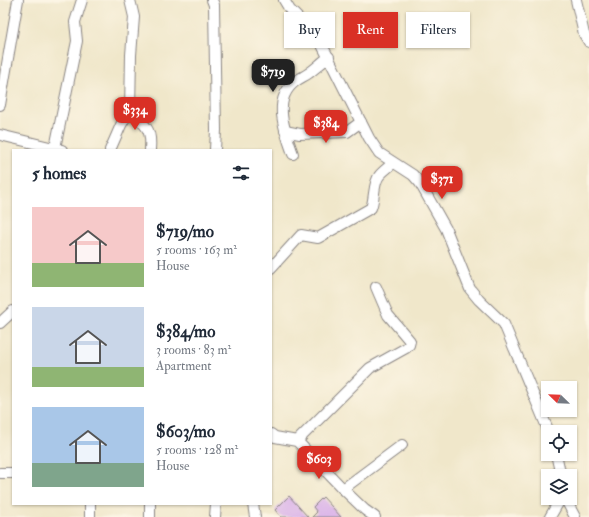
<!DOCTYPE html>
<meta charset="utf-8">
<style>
body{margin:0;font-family:"IM FELL Double Pica",serif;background:#f6f6f7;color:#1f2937;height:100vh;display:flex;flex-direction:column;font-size:15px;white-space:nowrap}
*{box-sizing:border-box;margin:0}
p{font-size:13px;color:#747a83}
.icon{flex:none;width:22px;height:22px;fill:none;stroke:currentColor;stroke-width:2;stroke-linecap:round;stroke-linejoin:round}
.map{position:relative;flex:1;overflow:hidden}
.drawer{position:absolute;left:12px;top:149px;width:260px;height:356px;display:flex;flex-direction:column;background:#fff;border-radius:0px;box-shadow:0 1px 3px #0004}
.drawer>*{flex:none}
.banner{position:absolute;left:284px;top:12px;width:245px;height:36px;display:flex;gap:8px}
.needle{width:26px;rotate:293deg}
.tools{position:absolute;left:541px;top:381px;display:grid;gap:8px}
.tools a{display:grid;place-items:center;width:36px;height:36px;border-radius:0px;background:#fff;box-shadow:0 1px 3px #0004;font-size:20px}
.price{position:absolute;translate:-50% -34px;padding:0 9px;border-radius:8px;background:#d93025;color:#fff;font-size:13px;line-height:26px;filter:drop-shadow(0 1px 2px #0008)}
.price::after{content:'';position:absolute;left:50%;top:24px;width:12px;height:9px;margin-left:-6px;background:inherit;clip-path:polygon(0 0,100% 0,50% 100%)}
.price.active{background:#222;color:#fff}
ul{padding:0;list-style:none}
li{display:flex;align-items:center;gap:12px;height:100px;padding:0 20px}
li span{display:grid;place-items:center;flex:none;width:112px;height:80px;border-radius:0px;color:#555}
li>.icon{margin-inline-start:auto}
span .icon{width:48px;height:48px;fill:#fffc;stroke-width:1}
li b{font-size:17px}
h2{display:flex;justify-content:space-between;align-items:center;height:48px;padding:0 20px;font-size:17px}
.pill{padding:0 14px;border-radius:0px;background:#fff;box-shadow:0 1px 3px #0004;font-size:14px;line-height:36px}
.pill.active{background:#d93025;color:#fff}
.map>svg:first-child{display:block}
.building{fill:#d9b1e9}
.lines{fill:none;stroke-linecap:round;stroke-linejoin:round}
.minor-casing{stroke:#898482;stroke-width:12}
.minor{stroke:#fff;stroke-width:10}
</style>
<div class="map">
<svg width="589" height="517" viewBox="0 0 589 517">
<rect width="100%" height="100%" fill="#fcf5e5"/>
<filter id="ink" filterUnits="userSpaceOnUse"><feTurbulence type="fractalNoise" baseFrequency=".025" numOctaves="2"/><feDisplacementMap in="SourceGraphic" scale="8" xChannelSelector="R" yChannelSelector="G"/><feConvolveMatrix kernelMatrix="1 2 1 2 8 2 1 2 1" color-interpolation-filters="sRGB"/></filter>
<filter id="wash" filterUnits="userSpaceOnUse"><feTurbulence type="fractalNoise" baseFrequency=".012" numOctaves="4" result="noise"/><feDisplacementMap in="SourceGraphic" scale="16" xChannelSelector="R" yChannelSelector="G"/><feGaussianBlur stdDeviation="0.9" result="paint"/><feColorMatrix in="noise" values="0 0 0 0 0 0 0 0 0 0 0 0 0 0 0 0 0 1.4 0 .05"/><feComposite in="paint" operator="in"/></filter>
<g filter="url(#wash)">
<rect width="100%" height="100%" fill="#f0e7ca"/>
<g id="blocks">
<g class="building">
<path d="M 289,496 L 308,517 L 281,517 L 275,510 Z"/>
<path d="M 323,497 L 341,517 L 312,517 L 317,512 L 313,507 Z"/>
</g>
</g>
</g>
<g filter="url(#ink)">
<use href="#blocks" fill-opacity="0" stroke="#898482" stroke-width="1"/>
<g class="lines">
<g class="minor-casing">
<g id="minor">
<path d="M 212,0 L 214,5 L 216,130 L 215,150"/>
<path d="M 284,0 L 290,10 L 319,39 L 369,138 L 379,153 L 413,175 L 420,183 L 446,229 L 470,289 L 479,300 L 504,324 L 549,432"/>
<path d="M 576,0 L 584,34 L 589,42"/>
<path d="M 0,105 L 18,0"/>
<path d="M 130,110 C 145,126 152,127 150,150"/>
<path d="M 285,131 L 300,134 L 347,132 L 361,122"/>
<path d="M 0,135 L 62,150"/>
<path d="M 55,148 L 77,41 L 75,22 L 82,0"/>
<path d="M 110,150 L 121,125 L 130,110 L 131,55 L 134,17 L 130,0"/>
<path d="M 293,154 C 285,131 271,99 296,81 C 300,78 305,76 309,73 C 316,68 322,62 329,57"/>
<path d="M 271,268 L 301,235 L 318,238 L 371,208 C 375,198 373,184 379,176 C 383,171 389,167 393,163"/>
<path d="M 0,323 L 13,311"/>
<path d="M 271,434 L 275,437 L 297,441 L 343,489 L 365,510 L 375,517"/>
<path d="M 297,441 L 370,368 L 406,348 L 409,345 L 410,341 L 388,315 L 376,287"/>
<path d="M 556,454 L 561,476"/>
<path d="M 0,473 L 13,473"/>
<path d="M 343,489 L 402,445"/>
<path d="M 565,498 L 575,517"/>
<path d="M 90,504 L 90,517"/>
<path d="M 253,504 L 255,517"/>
<path d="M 150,517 L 150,504"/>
<path d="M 215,517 L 216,504"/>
<path d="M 550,517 L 561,498"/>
</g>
</g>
<use href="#minor" class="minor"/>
</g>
</g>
</svg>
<div class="tools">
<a><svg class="needle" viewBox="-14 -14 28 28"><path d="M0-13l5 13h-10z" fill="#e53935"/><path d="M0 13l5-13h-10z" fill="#747a83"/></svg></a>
<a><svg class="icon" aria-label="locate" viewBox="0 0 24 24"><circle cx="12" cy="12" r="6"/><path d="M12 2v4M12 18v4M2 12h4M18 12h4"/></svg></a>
<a><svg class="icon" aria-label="layers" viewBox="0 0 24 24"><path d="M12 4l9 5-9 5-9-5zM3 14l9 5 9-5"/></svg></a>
</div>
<b class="price active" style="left:273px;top:93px">$719</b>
<b class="price" style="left:135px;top:131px">$334</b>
<b class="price" style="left:326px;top:144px">$384</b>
<b class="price" style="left:442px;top:200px">$371</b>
<b class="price" style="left:319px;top:480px">$603</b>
<div class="banner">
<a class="pill">Buy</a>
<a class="pill active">Rent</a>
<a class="pill">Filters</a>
</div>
<section class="drawer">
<h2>5 homes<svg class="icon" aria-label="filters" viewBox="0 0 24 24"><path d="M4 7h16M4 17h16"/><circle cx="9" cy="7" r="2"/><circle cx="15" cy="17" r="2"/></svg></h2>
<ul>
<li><span style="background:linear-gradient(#f6c9c9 70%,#8fb573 0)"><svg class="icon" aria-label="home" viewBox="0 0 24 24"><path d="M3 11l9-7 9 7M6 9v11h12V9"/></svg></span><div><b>$719/mo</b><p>5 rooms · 163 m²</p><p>House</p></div></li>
<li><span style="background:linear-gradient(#c9d6e8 75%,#8fb573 0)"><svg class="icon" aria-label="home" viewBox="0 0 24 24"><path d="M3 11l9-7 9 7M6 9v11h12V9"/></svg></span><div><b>$384/mo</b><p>3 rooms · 83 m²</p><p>Apartment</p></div></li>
<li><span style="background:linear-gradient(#a9c7e8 70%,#7fa58c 0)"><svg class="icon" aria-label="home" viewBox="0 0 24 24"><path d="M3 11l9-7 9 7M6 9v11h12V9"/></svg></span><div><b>$603/mo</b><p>5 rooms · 128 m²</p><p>House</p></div></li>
</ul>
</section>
</div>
